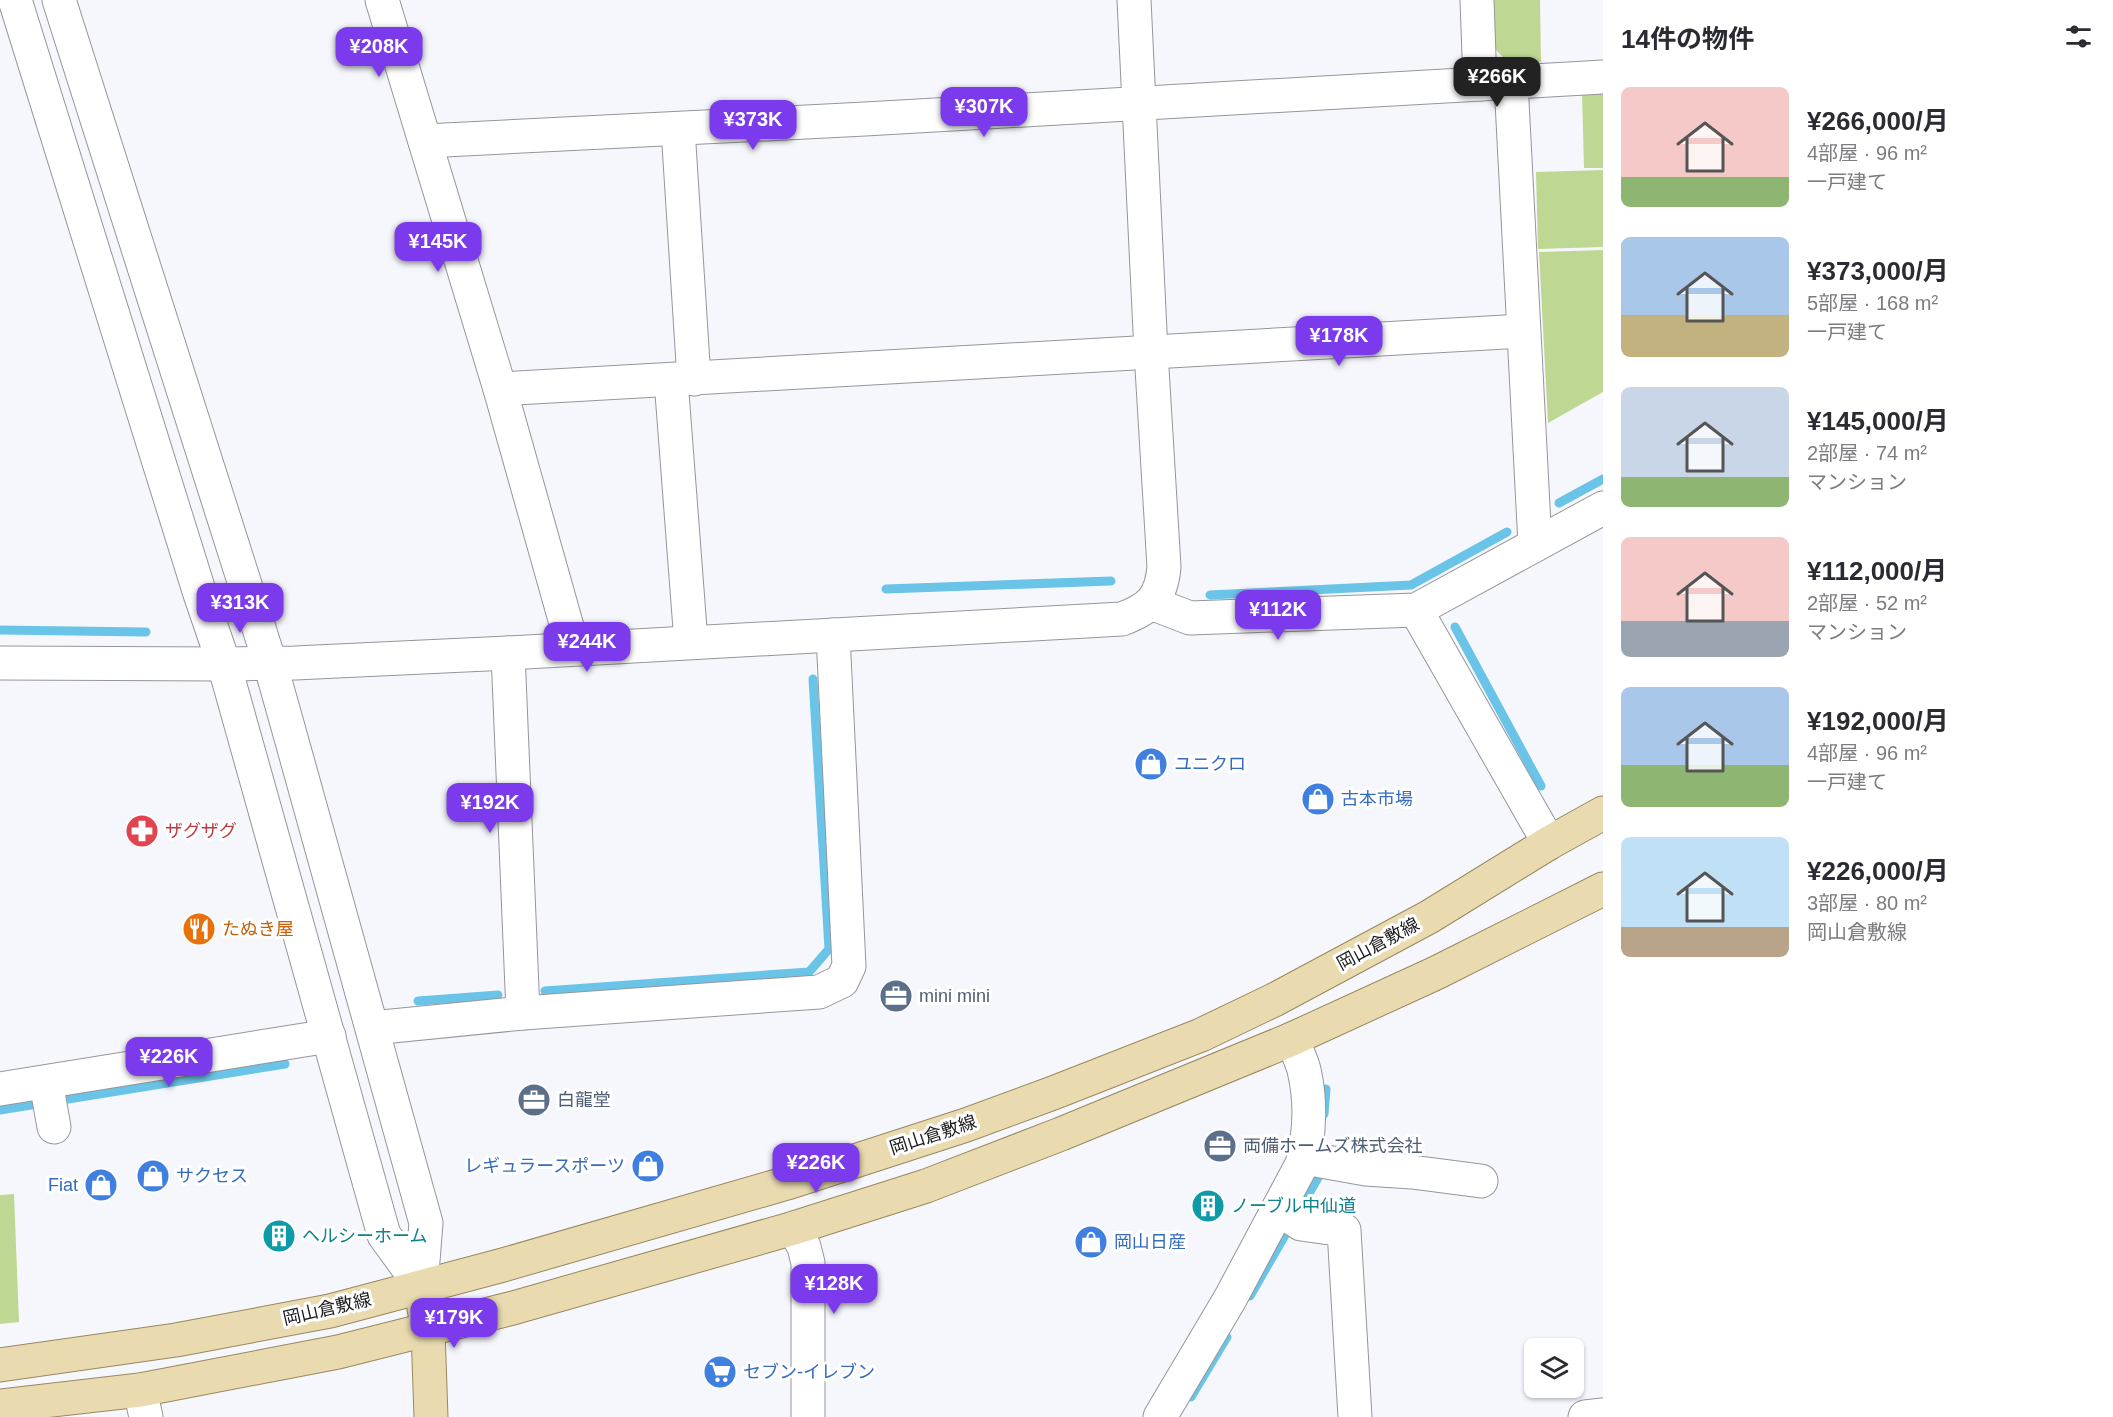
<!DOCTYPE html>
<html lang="ja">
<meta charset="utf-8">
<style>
body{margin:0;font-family:Arial,"Noto Sans JP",sans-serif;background:#f2f2f3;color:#2b2b33;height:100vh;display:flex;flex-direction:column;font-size:22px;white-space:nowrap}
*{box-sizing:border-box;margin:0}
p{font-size:20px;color:#7c7c81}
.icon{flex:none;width:33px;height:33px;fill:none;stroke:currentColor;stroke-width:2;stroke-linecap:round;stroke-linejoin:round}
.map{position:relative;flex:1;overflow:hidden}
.side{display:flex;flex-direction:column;background:#fff;width:510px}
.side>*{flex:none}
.fabs{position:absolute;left:1524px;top:1338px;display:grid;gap:12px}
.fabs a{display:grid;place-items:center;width:60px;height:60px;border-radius:9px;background:#fff;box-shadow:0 2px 4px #0004;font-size:30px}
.price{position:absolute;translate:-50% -51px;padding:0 14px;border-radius:12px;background:#7c3aed;color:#fff;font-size:20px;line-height:39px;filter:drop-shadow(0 2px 3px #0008)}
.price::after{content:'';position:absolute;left:50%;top:36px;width:18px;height:14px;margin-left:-9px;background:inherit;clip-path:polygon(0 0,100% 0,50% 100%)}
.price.on{background:#222;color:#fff}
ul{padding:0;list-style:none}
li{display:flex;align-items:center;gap:18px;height:150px;padding:0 18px}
li span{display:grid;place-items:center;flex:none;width:168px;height:120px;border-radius:9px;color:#555}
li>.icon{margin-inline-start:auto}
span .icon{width:72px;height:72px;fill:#fffc;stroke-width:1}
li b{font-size:26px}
h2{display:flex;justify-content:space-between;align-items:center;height:72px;padding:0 18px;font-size:26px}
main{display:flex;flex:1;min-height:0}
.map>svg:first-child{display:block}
.green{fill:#bed894}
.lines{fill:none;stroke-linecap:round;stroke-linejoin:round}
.stream{stroke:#6ac4e7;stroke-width:9}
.minor-casing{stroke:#95969c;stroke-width:35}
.major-casing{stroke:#98885b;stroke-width:35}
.minor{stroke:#fff;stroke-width:33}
.major{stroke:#e9dab0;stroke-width:33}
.labels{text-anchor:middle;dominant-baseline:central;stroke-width:6;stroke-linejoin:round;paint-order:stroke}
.shop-label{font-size:18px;fill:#366cbe;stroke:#fff;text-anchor:start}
.health-label{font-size:18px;fill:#be3a42;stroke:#fff;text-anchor:start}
.food-label{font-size:18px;fill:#c56008;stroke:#fff;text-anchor:start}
.street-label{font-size:18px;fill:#1c1c1f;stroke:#fff}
.service-label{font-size:18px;fill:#4e5e75;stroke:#fff;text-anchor:start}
.culture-label{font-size:18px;fill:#0d838f;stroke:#fff;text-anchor:start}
</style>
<main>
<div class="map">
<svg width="1603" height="1417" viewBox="0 0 1603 1417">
<rect width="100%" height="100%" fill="#f6f7fd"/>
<g class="green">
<path d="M 1493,0 L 1540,0 L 1541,62 L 1508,62 L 1494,48 Z"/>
<path d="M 1582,93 L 1603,93 L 1603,168 L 1584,168 Z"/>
<path d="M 1603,170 L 1603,247 L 1538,249 L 1536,172 Z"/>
<path d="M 1603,250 L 1603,392 L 1548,423 L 1539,252 Z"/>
<path d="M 14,1194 L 19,1322 L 0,1324 L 0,1195 Z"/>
</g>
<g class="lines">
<g class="stream">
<path d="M 1559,503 L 1603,479"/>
<path d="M 886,589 L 1111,581"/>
<path d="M 1210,595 L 1411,585 L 1507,532"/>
<path d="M 1455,627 L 1541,786"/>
<path d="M 0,630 L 146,632"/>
<path d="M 545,991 L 809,972 L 829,949 L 813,679"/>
<path d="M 418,1001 L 498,995"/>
<path d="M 0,1110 L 285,1064"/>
<path d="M 1324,1114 L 1326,1089"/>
<path d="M 1250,1296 L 1319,1176 L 1320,1167"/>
<path d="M 1191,1397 L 1227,1337"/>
</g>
<g class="minor-casing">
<g id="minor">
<path d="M 15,0 L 200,594 L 224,664 L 384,1235 L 421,1286"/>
<path d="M 59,0 L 270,663 L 288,727 L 426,1223 L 421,1286"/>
<path d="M 382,0 L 500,389 L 573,648"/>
<path d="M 1477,0 L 1480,84"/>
<path d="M 1511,82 L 1535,545"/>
<path d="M 678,129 L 694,379"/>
<path d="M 425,141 L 865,119 L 1603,77"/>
<path d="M 671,380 L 691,642"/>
<path d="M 500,389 L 1523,331"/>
<path d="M 1151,603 L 1190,618 L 1416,610 L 1603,508"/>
<path d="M 1416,610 L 1549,843"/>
<path d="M 508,653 L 523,1013"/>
<path d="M 0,663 L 224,664 L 295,663 L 508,653 L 1122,619 C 1151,608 1161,598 1164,567 L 1151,352 L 1134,0"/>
<path d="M 372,1028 L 523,1013 L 819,992 L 842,981 L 849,966 L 833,635"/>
<path d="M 46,1082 L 54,1127"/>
<path d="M 0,1089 L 329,1036"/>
<path d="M 1304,1158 L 1366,1169 L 1412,1172 L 1481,1181"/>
<path d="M 1278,1209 L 1301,1224 L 1344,1230 L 1355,1417"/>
<path d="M 794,1228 L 804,1247 L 808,1263 L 808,1417"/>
<path d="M 140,1390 L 146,1417"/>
<path d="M 1160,1417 L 1230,1299 L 1302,1164 C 1310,1134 1311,1100 1304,1070 C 1301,1059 1296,1049 1292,1039"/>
<path d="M 1585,1417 L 1603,1415"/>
</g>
</g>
<g class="major-casing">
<g id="major">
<path d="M 424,1308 L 428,1330 L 431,1417"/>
<path d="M 0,1365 L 176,1340 L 330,1311 L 503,1265 L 787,1183 L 966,1125 L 1053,1093 L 1201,1035 L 1274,1000 L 1429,917 L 1549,843 L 1603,813"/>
<path d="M 0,1406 L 140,1390 L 338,1352 L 513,1308 L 794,1228 L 926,1186 L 1061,1134 L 1292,1039 L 1436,973 L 1603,889"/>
</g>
</g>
<use href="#minor" class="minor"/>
<use href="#major" class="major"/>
</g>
<defs>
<g id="shop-disc" transform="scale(1.725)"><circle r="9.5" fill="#3f7fe0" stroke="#fff"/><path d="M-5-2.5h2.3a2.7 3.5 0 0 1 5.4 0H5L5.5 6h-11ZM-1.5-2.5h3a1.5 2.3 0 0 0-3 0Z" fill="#fff"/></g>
<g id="pharmacy-disc" transform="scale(1.725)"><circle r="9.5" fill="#e0444e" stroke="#fff"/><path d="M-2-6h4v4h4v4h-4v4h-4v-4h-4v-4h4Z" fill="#fff"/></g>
<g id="restaurant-disc" transform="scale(1.725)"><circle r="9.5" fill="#e8710a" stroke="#fff"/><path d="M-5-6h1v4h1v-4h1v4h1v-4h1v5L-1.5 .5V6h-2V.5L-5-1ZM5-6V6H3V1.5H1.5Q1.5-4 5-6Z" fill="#fff"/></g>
<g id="office-disc" transform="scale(1.725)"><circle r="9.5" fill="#5c6f8a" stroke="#fff"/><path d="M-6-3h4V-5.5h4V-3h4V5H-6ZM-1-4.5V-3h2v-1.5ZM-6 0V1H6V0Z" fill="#fff"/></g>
<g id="building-disc" transform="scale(1.725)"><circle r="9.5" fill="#0f9aa8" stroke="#fff"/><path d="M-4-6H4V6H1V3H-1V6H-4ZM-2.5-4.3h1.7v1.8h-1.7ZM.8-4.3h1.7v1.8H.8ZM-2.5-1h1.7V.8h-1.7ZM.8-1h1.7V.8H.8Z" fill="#fff"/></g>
<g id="supermarket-disc" transform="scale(1.725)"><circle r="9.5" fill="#3f7fe0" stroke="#fff"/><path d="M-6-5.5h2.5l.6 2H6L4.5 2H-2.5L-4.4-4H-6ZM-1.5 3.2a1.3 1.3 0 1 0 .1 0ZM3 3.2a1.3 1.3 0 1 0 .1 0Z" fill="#fff"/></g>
</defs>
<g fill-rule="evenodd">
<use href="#shop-disc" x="1151" y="764"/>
<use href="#shop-disc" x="1318" y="799"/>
<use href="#pharmacy-disc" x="142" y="831"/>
<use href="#restaurant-disc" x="199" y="929"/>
<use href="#office-disc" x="896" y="996"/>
<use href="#office-disc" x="534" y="1100"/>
<use href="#office-disc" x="1220" y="1146"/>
<use href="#shop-disc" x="648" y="1166"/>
<use href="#shop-disc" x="153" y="1176"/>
<use href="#shop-disc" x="101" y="1185"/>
<use href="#building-disc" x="1208" y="1206"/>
<use href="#building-disc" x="279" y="1236"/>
<use href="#shop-disc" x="1091" y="1242"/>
<use href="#supermarket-disc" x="720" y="1372"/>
</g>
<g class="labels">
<g class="shop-label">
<text x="1174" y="764">ユニクロ</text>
<text x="1341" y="799">古本市場</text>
<text x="625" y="1166" text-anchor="end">レギュラースポーツ</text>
<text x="176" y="1176">サクセス</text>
<text x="78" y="1185" text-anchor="end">Fiat</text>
<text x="1114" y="1242">岡山日産</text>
<text x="743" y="1372">セブン-イレブン</text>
</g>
<g class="health-label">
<text x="165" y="831">ザグザグ</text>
</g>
<g class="food-label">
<text x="222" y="929">たぬき屋</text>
</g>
<g class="street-label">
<text transform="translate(1378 944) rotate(-28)">岡山倉敷線</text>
<text transform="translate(933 1135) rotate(-18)">岡山倉敷線</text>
<text transform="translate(327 1309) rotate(-13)">岡山倉敷線</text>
</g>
<g class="service-label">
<text x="919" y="996">mini mini</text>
<text x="557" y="1100">白龍堂</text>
<text x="1243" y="1146">両備ホームズ株式会社</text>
</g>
<g class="culture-label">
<text x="1231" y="1206">ノーブル中仙道</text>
<text x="302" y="1236">ヘルシーホーム</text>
</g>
</g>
</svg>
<div class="fabs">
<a><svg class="icon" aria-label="layers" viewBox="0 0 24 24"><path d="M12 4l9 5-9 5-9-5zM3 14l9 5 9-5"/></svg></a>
</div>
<b class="price" style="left:379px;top:78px">¥208K</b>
<b class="price on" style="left:1497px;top:108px">¥266K</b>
<b class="price" style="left:984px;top:138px">¥307K</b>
<b class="price" style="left:753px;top:151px">¥373K</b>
<b class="price" style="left:438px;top:273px">¥145K</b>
<b class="price" style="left:1339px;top:367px">¥178K</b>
<b class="price" style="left:240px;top:634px">¥313K</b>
<b class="price" style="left:1278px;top:641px">¥112K</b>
<b class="price" style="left:587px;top:673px">¥244K</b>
<b class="price" style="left:490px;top:834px">¥192K</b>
<b class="price" style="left:169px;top:1088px">¥226K</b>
<b class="price" style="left:816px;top:1194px">¥226K</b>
<b class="price" style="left:834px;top:1315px">¥128K</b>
<b class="price" style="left:454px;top:1349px">¥179K</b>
</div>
<section class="side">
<h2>14件の物件<svg class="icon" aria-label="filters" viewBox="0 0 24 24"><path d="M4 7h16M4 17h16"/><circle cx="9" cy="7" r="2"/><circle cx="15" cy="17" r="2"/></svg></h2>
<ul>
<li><span style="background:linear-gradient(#f6c9c9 75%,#8fb573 0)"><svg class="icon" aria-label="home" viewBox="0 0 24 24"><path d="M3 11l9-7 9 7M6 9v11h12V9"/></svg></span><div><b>¥266,000/月</b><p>4部屋 · 96 m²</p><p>一戸建て</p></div></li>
<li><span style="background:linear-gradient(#a9c7e8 65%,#c2b280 0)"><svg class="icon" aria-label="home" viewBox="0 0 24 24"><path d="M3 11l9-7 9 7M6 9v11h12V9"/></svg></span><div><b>¥373,000/月</b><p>5部屋 · 168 m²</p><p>一戸建て</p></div></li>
<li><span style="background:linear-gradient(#c9d6e8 75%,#8fb573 0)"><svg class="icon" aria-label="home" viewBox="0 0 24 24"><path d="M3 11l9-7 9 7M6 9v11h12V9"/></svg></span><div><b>¥145,000/月</b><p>2部屋 · 74 m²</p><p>マンション</p></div></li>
<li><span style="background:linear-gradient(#f6c9c9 70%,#9aa5b1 0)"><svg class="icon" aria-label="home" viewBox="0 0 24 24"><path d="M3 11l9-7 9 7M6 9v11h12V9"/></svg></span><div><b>¥112,000/月</b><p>2部屋 · 52 m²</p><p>マンション</p></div></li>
<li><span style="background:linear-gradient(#a9c7e8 65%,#8fb573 0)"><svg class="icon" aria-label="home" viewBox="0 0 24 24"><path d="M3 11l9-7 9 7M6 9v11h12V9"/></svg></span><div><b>¥192,000/月</b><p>4部屋 · 96 m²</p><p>一戸建て</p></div></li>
<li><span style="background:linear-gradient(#bfe0f5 75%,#b9a48a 0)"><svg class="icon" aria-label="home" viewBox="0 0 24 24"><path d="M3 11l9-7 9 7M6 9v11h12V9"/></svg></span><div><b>¥226,000/月</b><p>3部屋 · 80 m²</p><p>岡山倉敷線</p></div></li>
</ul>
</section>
</main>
